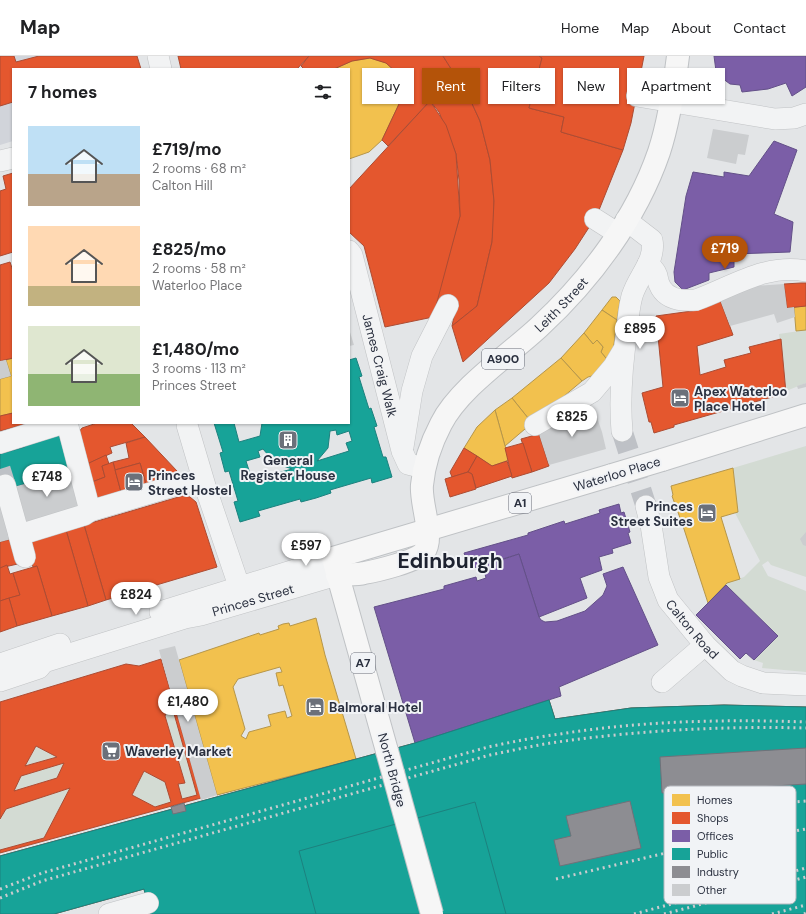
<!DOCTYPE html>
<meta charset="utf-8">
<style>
body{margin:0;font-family:"DM Sans",sans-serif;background:#f6f6f6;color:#202124;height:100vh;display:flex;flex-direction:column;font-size:15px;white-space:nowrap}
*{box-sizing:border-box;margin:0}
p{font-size:13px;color:#757577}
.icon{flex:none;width:22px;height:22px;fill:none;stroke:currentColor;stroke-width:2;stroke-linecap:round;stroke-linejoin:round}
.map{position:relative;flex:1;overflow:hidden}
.drawer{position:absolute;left:12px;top:12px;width:338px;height:356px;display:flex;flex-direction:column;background:#fff;border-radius:0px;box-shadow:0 1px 3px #0004}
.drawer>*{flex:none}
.hud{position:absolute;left:362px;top:12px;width:380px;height:36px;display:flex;gap:8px}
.price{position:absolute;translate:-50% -34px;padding:0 9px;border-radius:14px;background:#fff;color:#222;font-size:13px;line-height:26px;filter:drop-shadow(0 1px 2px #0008)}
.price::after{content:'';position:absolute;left:50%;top:24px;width:12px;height:9px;margin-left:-6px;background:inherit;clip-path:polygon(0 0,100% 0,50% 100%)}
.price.on{background:#b45309;color:#fff}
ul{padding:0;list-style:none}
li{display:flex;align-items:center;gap:12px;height:100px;padding:0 16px}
li span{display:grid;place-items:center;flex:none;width:112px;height:80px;border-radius:0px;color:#555}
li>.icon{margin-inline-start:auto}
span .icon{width:48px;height:48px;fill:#fffc;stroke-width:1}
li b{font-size:17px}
h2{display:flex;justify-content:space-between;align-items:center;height:48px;padding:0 16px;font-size:17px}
.tag{padding:0 14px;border-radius:0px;background:#fff;box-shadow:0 1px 3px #0004;font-size:14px;line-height:36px}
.tag.on{background:#b45309;color:#fff}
header{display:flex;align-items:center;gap:24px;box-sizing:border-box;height:56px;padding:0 20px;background:#fff;border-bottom:1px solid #e0e0e0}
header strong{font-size:19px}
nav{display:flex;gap:22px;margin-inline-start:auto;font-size:14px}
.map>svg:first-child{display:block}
.built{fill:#d1d4da}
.green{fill:#d3dbd3}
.homes{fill:#f2c14e;stroke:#b6964a;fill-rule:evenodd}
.shops{fill:#e4572e;stroke:#ac4c33;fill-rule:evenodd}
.offices{fill:#7b5ea7;stroke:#635088}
.public{fill:#17a398;stroke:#1d817e;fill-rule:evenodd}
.industry{fill:#8d8d92;stroke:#707179}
.building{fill:#cbcdcf}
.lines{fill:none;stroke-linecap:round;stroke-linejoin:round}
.minor-tunnel{stroke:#bec1c6;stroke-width:21;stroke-dasharray:21 10;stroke-linecap:butt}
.minor-casing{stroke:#c1c3c5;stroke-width:22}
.major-casing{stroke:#bfc2c5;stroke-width:24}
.minor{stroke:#f2f3f4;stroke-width:21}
.major{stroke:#f6f6f6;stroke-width:22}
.rail{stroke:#cbcccf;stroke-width:3;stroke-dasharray:2 4;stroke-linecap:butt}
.major-bridge-casing{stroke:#bfc2c5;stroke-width:24;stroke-linecap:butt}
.major-bridge{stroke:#f6f6f6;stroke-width:22}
.labels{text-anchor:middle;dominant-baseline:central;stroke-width:4;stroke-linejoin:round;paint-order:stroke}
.shield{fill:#f1f3f6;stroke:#666b77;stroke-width:1}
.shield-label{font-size:12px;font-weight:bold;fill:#2b3140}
.street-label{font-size:13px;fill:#2b3140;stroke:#f1f3f6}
.poi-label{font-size:13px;font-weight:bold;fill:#2b3140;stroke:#f1f3f6;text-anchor:start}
.town-label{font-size:21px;font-weight:bold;fill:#1d2230;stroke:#f1f3f6}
.key{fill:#f1f3f6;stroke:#b6b9bf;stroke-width:1}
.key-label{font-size:11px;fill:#2b3140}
</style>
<header>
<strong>Map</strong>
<nav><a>Home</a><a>Map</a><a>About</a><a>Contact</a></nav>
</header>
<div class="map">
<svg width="806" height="858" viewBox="0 0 806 858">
<rect width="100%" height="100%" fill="#e3e5e7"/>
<path class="built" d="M 0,0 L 137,0 L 13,13 L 13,85 L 0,89 Z"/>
<g class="green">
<path d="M 806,274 L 806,327 L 786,335 L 779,278 Z"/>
<path d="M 806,390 L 806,521 L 771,509 L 768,505 L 762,509 L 768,520 L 806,535 L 806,616 L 762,612 L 763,607 L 754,604 L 778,580 L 726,529 L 727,527 L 744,521 L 760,505 L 735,457 L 738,456 L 733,412 Z"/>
<path d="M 171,647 L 197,739 L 182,743 L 178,728 L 185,726 L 165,660 Z"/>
<path d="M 36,690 L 57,701 L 25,710 Z"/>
<path d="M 64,707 L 57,722 L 14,735 L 21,720 Z"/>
<path d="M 144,715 L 165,726 L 171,746 L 155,751 L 132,739 Z"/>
<path d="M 70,732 L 44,782 L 0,794 L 0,763 L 6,753 Z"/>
</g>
<g class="homes">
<path d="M 370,2 L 386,7 L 396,16 L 401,30 L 399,48 L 382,84 L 369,96 L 349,103 L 349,13 L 334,13 L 352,5 Z"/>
<path d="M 612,241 L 616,241 L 620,245 L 617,264 L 602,254 Z"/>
<path d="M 806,250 L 806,274 L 796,275 L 794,251 Z"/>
<path d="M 602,254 L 617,264 L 612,304 L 609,306 L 601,296 L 603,291 L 597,284 L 593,288 L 584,277 Z"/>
<path d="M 584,277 L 593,288 L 597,284 L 603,291 L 601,296 L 609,306 L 592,320 L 588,321 L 582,325 L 561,302 Z"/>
<path d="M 13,302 L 13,357 L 0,360 L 0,323 L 11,320 L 6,304 Z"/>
<path d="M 561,302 L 582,325 L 532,367 L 512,342 Z"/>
<path d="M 512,342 L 532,367 L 505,390 L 495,354 Z"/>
<path d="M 495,354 L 509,404 L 492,410 L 464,392 L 477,371 Z"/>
<path d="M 733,412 L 738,456 L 721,461 L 740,523 L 727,527 L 708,547 L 683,470 L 672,440 L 673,439 L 671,430 Z"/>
<path d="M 316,562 L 325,599 L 356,703 L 217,739 L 179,604 L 259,577 L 260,579 L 279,573 L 278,570 L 283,568 L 289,567 L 290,570 ZM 280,611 L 282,616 L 276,617 L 279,630 L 283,629 L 292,660 L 287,662 L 285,655 L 268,659 L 271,670 L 249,676 L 246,683 L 241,680 L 245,673 L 233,631 L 238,623 Z"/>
</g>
<g class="shops">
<path d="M 0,0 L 14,0 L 16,6 L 39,0 L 137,0 L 141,13 L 13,13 L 13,46 L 0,50 Z"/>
<path d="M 178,0 L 309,0 L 297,13 L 181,13 Z"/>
<path d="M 309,0 L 443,0 L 469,41 L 480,65 L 490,104 L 494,145 L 494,168 L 492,186 L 477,250 L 452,270 L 456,251 L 435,247 L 460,160 L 459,124 L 456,98 L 439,56 L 430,45 L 388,90 L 382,84 L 399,48 L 401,38 L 399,22 L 396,16 L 386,7 L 370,2 L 352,5 L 334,13 L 304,13 L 301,10 Z"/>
<path d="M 443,0 L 539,0 L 542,2 L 529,52 L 564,61 L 561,76 L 623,94 L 597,159 L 575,193 L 549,227 L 463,306 L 452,270 L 477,250 L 492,186 L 494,145 L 490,104 L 480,65 L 469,41 Z"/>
<path d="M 539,0 L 644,0 L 631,67 L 623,94 L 561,76 L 564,61 L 529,52 L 542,2 Z"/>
<path d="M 430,45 L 446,69 L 456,98 L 460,160 L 433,261 L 385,271 L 364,190 L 349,176 L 349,133 Z"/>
<path d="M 13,117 L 13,196 L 0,200 L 0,135 L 6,133 L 3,120 Z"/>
<path d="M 10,206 L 13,215 L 13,302 L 0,305 L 0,209 Z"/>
<path d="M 801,227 L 806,227 L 806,250 L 787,252 L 784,228 Z"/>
<path d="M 720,244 L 733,279 L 697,290 L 700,319 L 726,311 L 724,304 L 751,297 L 749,291 L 781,283 L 786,337 L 674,369 L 674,371 L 654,377 L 651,366 L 649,366 L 642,337 L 663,331 L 656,260 L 692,255 Z"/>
<path d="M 13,357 L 13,367 L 26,368 L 0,375 L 0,360 Z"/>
<path d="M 97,367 L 131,367 L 145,381 L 110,391 L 112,397 L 87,408 L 78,377 L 82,372 Z"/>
<path d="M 539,378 L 549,410 L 532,416 L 521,383 Z"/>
<path d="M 145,381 L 177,415 L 175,420 L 146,428 L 140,407 L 115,414 L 113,406 L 129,402 L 126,387 Z"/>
<path d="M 523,387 L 532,416 L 512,422 L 505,392 Z"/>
<path d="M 464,392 L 477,400 L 468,416 L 452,421 L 450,416 Z"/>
<path d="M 106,399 L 109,408 L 102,410 L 105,421 L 92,426 L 87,408 Z"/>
<path d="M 477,400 L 492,410 L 507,405 L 512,420 L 476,432 L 472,418 L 468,416 Z"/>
<path d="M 113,406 L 121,436 L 97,443 L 92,426 L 105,421 L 102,410 Z"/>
<path d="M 140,407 L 146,428 L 121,436 L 115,414 Z"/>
<path d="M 468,416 L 472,418 L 476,433 L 450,441 L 445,423 Z"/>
<path d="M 182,440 L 190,441 L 196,446 L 217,511 L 106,544 L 84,469 Z"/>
<path d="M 84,469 L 106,544 L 88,550 L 66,474 Z"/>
<path d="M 66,474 L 88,550 L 52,560 L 37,510 L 33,511 L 26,486 Z"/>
<path d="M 15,482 L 22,507 L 0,512 L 0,486 Z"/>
<path d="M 7,509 L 10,518 L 13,517 L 20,539 L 0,545 L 0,512 Z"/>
<path d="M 37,510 L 52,560 L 17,570 L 9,542 L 20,539 L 13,517 Z"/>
<path d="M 9,542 L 17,570 L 0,576 L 0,545 Z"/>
<path d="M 161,603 L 201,742 L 0,797 L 0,794 L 44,782 L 70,732 L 6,753 L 0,763 L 0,646 L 126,608 L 139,610 ZM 171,647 L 197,739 L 182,743 L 178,728 L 185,727 L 165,660 ZM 36,690 L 57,701 L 25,710 ZM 64,707 L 57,722 L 14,735 L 21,720 ZM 144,715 L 165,726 L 171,746 L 155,751 L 132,739 Z"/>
<path d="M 549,644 L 555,663 L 631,652 L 724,649 L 806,651 L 806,858 L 506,858 L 475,746 L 299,795 L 316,858 L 150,858 L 144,833 L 54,858 L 0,858 L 0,800 L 415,687 Z"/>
<path d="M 424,735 L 426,743 L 294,781 L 291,773 Z"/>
<path d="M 253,836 L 262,842 L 262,851 L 258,855 L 250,858 L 203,858 L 201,851 Z"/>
</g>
<g class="offices">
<path d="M 714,0 L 806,0 L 806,31 L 792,40 L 786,27 L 768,33 L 742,36 L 740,29 L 730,28 L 722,22 L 716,15 Z"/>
<path d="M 774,85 L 797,94 L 774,158 L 793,166 L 790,196 L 734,198 L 734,211 L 709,217 L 709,224 L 683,234 L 675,226 L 674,216 L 686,140 L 693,116 L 724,121 L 724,116 L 749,120 Z"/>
<path d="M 619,448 L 621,457 L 624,456 L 630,476 L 628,477 L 631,487 L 612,493 L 613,497 L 599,501 L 602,514 L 580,522 L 587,542 L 539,561 L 519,498 L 470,513 L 464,497 L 528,479 L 528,477 L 564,465 L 565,468 L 600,457 L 599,454 Z"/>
<path d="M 519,498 L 539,561 L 541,564 L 545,566 L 557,565 L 585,555 L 603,539 L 607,530 L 603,518 L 623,511 L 658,589 L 559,631 L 561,640 L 415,687 L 374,551 L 444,533 L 444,530 L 476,521 L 477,525 L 486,522 L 483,510 Z"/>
<path d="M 726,529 L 778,580 L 754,604 L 746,597 L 740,603 L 696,559 Z"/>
</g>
<g class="public">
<path d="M 356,302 L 362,320 L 359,321 L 369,353 L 371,352 L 377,370 L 374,371 L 383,401 L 386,401 L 392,421 L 372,427 L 371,422 L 330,434 L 331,437 L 316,442 L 301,446 L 300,443 L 258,455 L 260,460 L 240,466 L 234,446 L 238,445 L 229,415 L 225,416 L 220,397 L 223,396 L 214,367 L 234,367 L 239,386 L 260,380 L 262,367 L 349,367 L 349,304 ZM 336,374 L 337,379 L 349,375 L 352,385 L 346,387 L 349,395 L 317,405 L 328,392 L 330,375 ZM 263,393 L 275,407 L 292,413 L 252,424 L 246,405 L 260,401 L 258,395 Z"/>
<path d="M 61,378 L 72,415 L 10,432 L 0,431 L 0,398 L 25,391 L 24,387 Z"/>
<path d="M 549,644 L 555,663 L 631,652 L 724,649 L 806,651 L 806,858 L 150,858 L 144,833 L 54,858 L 0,858 L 0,800 L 415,687 Z"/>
<path d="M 475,746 L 506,858 L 316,858 L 299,795 Z"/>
</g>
<g class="industry">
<path d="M 806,692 L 806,728 L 662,737 L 660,701 Z"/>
<path d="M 630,745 L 641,792 L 560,810 L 554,784 L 571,780 L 566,760 Z"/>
<path d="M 184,747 L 186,755 L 173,758 L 171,751 Z"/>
</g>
<g class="building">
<path d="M 713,73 L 749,79 L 745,99 L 738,98 L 736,108 L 707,102 Z"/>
<path d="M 784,228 L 787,252 L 794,251 L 795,261 L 777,267 L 774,258 L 730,270 L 720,244 L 752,230 Z"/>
<path d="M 349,273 L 354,289 L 349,290 Z"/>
<path d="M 6,304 L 11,320 L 0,323 L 0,305 Z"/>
<path d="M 806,327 L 806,331 L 798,333 L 797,330 Z"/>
<path d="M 594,353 L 602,376 L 606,393 L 549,409 L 537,372 Z"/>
<path d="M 72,415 L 80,447 L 76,455 L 25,469 L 10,432 Z"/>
<path d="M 0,431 L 15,482 L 0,486 Z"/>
<path d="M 806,476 L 806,490 L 803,489 L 800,483 Z"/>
<path d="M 175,590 L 217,739 L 201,744 L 159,594 Z"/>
</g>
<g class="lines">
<g class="minor-tunnel">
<path d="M 622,375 L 646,450"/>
<path d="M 0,413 L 5,429"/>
</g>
<g class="minor-casing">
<g id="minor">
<path d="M 158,0 L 161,13"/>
<path d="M 637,40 L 775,63 L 794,62 L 806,58"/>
<path d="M 0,105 L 13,102"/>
<path d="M 595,163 L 617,177"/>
<path id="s1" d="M 349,195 L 352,199 L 402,395 L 408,408 L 424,412"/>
<path d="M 648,208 C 662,221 654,220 661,232 C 668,244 684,245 696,244 C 732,231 766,207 806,215"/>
<path d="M 67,367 L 90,455"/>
<path d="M 187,369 L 206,433"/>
<path d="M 535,369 L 592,336 L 614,310 L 623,295"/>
<path d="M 622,375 C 619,341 622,308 627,274 C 628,263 629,251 632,240 C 638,220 656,205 652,184 L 626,164"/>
<path d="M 0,387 L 64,367"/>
<path d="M 403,391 L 412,335 L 422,300 L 448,249"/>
<path d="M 5,429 L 19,479 L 84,459 L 90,455 L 187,426 L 196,426 L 206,433 L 239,530"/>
<path id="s2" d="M 646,450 L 651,469 L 659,521 L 668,544 L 705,589 L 732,615 L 742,620 L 763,627 L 806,629"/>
<path d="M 19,479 L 25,501"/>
<path d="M 160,556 L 333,502"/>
<path d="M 0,608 L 60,588"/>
<path id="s3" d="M 0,625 L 39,612 L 44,606 L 185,562 L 201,559 L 337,519"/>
<path d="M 662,626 L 705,589"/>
<path d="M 109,858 L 148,847"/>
</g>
</g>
<g class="major-casing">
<g id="major">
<path d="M 662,404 L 806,359"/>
<path id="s4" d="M 337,519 C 346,518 356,519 364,517 C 376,515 418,505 424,496 C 435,481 420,448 422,429 C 424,408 431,387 441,368 C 459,332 509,299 539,271 C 590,224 636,163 659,96 C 669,66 674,32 678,0"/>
<path d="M 387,695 L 333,502 L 612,419"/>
</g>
</g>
<use href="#minor" class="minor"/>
<use href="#major" class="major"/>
<g class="rail">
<path d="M 666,756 L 806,745"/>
<path d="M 556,823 L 670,796 L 806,773"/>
<path d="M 0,833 L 42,817 L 488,691 C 512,686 536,681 560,678 C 641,665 724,663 806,666"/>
<path d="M 0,842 L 42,825 L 490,699 C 515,694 540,688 565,685 C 644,674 726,670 806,672"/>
<path d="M 634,858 L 806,812"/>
<path d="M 664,858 L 806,821"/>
<path d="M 772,858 L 806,849"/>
<path d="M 804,858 L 806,857"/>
</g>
<g class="major-bridge-casing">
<g id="major-bridge">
<path d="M 612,419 L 662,404"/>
<path d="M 387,695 L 432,858"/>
</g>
</g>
<use href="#major-bridge" class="major-bridge"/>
</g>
<defs>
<g id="hotel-square" transform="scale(1)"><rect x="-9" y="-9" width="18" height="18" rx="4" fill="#6b707a" stroke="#f1f3f6"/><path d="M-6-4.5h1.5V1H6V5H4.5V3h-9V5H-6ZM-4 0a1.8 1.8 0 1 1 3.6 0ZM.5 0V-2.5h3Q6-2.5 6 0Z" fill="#fff"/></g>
<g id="building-square" transform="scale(1)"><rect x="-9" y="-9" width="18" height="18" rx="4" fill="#6b707a" stroke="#f1f3f6"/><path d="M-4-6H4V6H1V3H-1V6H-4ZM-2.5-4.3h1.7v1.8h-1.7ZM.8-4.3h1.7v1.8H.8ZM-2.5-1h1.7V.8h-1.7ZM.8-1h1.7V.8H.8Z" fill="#fff"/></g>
<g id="supermarket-square" transform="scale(1)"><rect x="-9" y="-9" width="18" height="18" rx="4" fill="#6b707a" stroke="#f1f3f6"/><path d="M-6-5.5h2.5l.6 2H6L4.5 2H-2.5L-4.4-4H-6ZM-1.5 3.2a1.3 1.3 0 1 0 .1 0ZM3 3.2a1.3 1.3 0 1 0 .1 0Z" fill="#fff"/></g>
</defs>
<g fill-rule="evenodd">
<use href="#hotel-square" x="680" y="342"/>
<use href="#building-square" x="288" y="384"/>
<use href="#hotel-square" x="134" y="426"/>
<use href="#hotel-square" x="707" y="457"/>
<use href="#hotel-square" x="315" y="651"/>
<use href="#supermarket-square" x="111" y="695"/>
</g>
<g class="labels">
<g class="shield">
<rect x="482" y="293" width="42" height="20" rx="3"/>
<rect x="509" y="437" width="22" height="20" rx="3"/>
<rect x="351" y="597" width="24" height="20" rx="3"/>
</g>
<g class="shield-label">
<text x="503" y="303">A900</text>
<text x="520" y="447">A1</text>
<text x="363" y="607">A7</text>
</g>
<g class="street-label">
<text stroke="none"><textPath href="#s4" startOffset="394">Leith Street</textPath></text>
<text stroke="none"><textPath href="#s1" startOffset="119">James Craig Walk</textPath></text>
<text transform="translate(617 418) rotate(-17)">Waterloo Place</text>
<text stroke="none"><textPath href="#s3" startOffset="267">Princes Street</textPath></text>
<text stroke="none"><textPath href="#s2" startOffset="135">Calton Road</textPath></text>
<text transform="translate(392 714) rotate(75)">North Bridge</text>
</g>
<g class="poi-label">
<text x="694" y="335">Apex Waterloo<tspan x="694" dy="15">Place Hotel</tspan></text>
<text x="288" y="404" text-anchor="middle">General<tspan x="288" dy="15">Register House</tspan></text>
<text x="148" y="419">Princes<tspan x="148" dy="15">Street Hostel</tspan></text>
<text x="693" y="450" text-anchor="end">Princes<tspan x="693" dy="15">Street Suites</tspan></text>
<text x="329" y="651">Balmoral Hotel</text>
<text x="125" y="695">Waverley Market</text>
</g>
<g class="town-label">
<text x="450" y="505">Edinburgh</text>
</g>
</g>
<rect x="664" y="730" width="132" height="118" rx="6" class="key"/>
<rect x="672" y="738" width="18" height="12" fill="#f2c14e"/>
<rect x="672" y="756" width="18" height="12" fill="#e4572e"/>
<rect x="672" y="774" width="18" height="12" fill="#7b5ea7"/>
<rect x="672" y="792" width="18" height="12" fill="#17a398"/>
<rect x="672" y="810" width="18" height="12" fill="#8d8d92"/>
<rect x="672" y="828" width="18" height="12" fill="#cbcdcf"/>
<g class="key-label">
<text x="697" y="748">Homes</text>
<text x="697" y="766">Shops</text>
<text x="697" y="784">Offices</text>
<text x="697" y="802">Public</text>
<text x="697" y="820">Industry</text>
<text x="697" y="838">Other</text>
</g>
</svg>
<b class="price on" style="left:725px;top:214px">£719</b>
<b class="price" style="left:640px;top:294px">£895</b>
<b class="price" style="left:572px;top:382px">£825</b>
<b class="price" style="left:47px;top:442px">£748</b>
<b class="price" style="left:306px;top:511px">£597</b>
<b class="price" style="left:136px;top:560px">£824</b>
<b class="price" style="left:188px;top:667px">£1,480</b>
<div class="hud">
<a class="tag">Buy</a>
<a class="tag on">Rent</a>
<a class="tag">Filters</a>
<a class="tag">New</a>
<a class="tag">Apartment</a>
</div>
<section class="drawer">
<h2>7 homes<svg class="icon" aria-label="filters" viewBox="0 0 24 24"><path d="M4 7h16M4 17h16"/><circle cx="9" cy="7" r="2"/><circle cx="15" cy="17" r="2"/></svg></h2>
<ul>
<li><span style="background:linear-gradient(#bfe0f5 60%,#b9a48a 0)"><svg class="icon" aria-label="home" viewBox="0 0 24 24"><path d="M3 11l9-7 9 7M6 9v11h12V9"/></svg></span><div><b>£719/mo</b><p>2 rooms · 68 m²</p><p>Calton Hill</p></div></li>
<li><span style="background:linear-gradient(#ffd9b3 75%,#c2b280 0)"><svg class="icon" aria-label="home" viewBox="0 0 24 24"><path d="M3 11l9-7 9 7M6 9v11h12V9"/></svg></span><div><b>£825/mo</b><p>2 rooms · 58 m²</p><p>Waterloo Place</p></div></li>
<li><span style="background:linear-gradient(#dfe7d0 60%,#8fb573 0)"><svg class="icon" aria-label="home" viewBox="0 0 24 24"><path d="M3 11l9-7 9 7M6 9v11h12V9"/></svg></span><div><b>£1,480/mo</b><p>3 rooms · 113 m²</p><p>Princes Street</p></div></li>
</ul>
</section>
</div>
